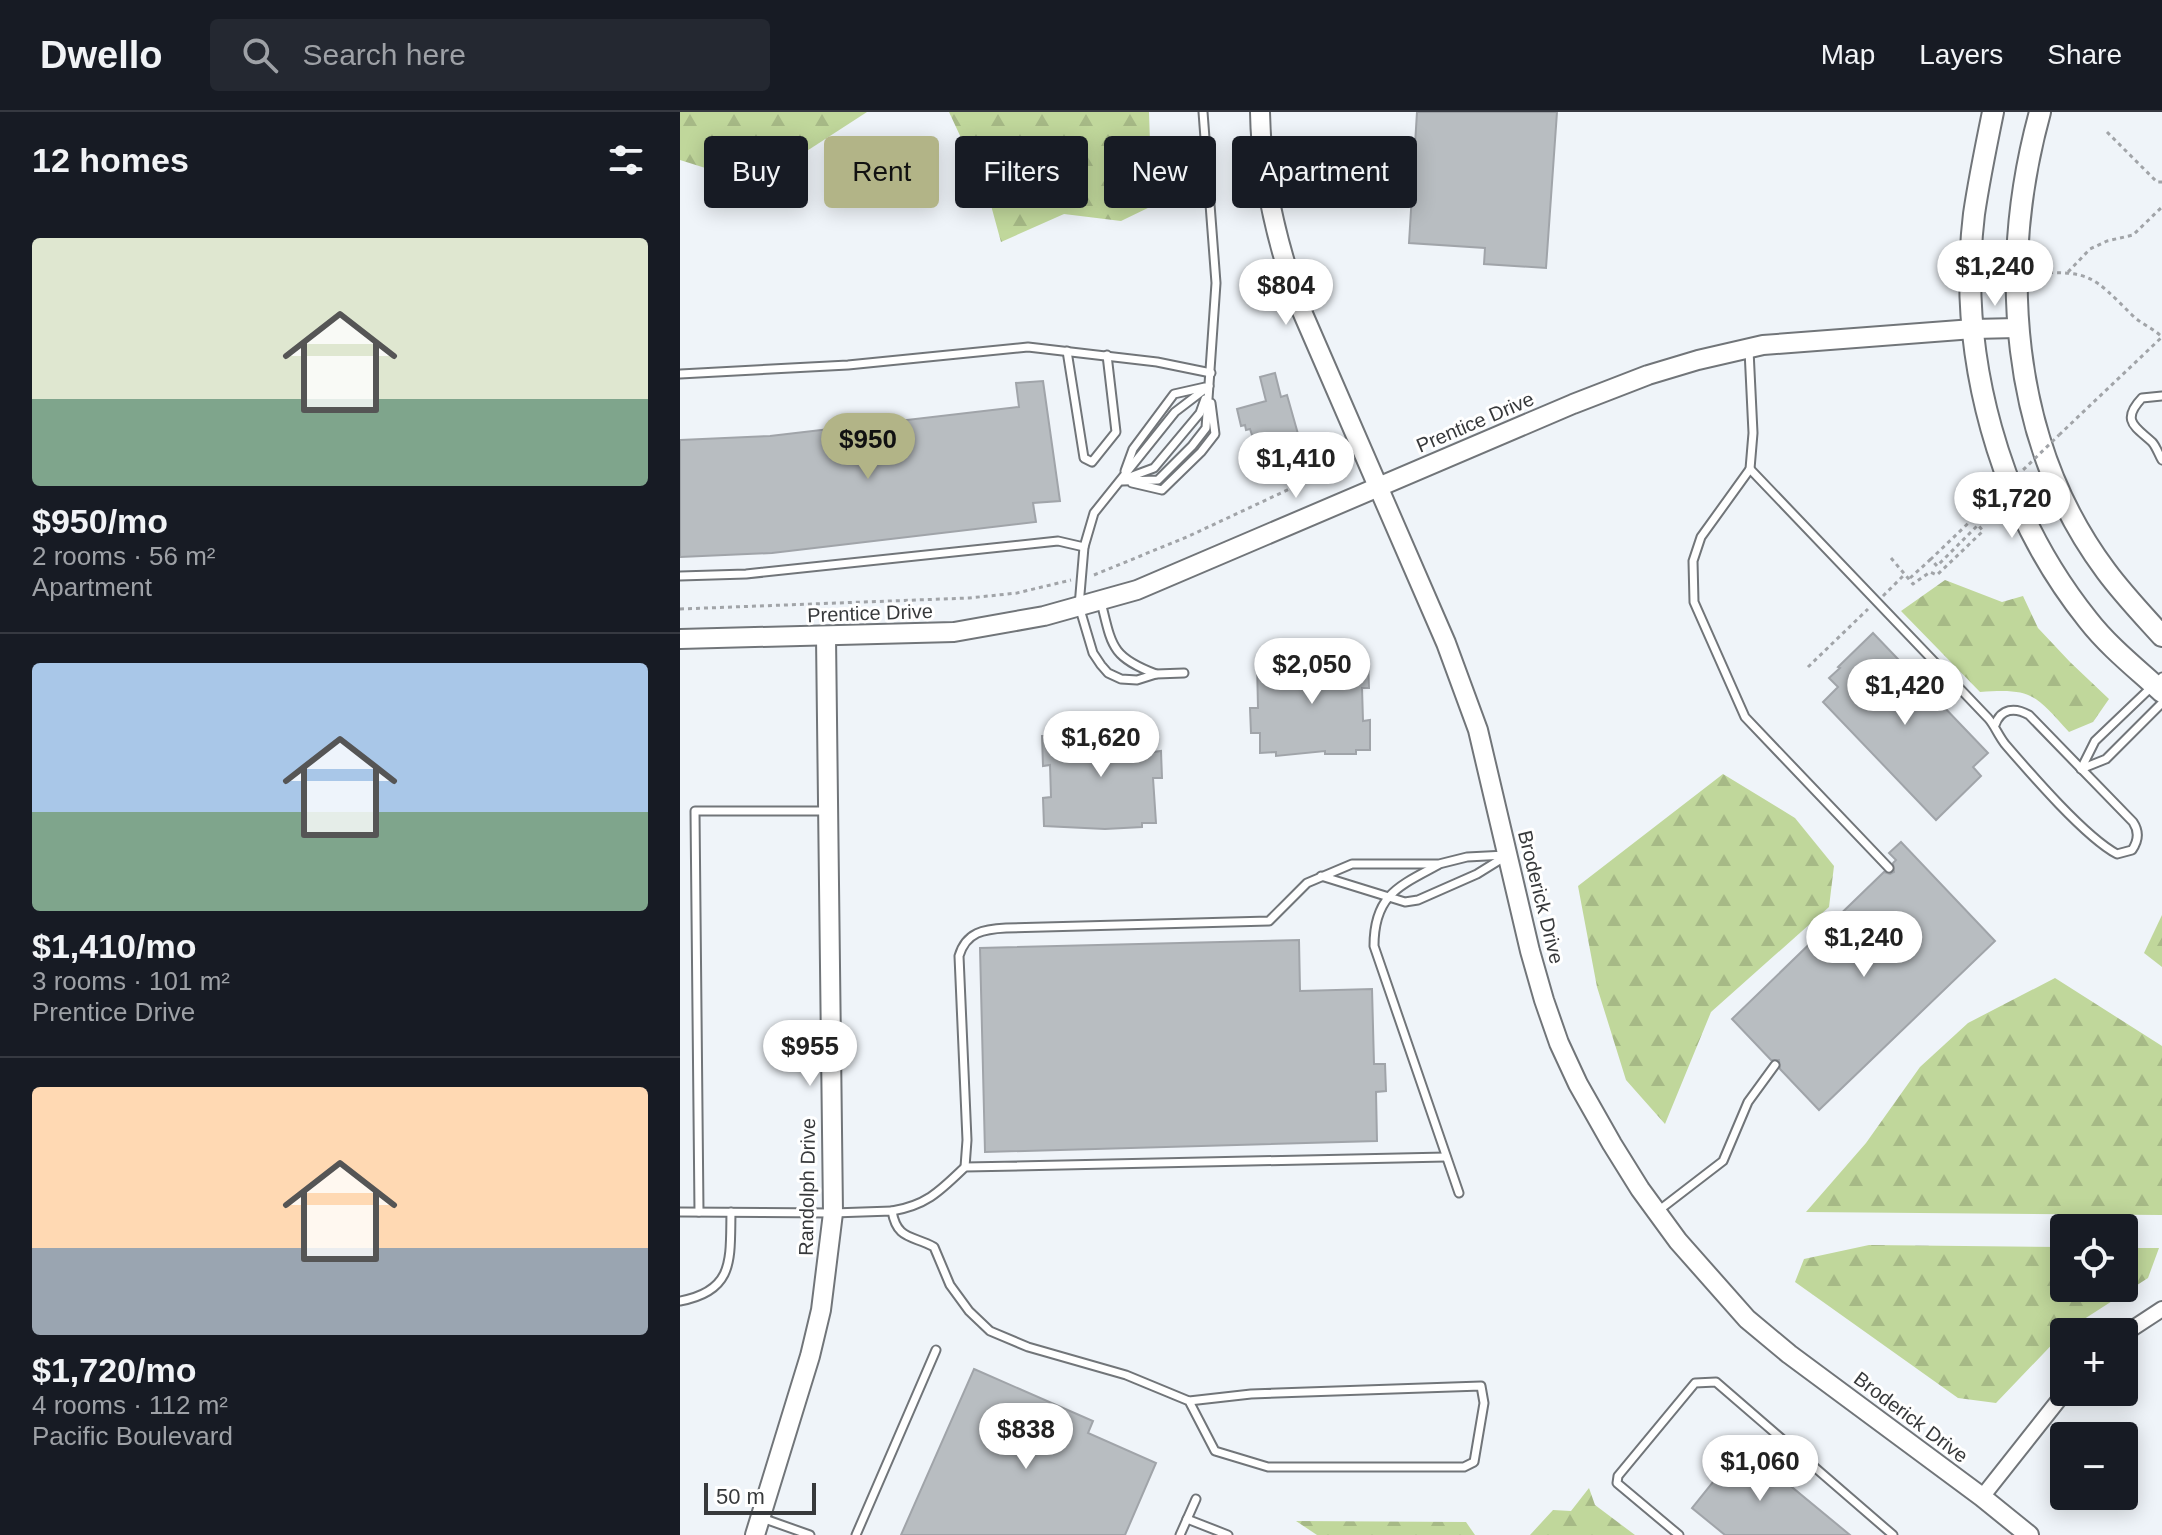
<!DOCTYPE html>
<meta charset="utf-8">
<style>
body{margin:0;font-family:Helvetica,sans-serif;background:#242831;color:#f1f3f6;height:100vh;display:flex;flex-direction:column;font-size:30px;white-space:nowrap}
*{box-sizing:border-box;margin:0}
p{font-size:26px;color:#9ea1a6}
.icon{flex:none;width:44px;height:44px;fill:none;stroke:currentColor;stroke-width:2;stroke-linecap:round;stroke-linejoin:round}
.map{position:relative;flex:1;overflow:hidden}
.details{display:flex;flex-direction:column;background:#171b24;width:680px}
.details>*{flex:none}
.top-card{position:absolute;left:24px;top:24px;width:760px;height:72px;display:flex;gap:16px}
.controls{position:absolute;left:1370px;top:1102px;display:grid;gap:16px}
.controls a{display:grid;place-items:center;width:88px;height:88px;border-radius:8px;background:#171b24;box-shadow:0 4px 20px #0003;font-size:40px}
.scale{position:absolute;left:24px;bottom:20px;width:112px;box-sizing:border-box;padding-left:8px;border:4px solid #37393b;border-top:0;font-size:22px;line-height:28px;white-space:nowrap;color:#37393b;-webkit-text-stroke:6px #fff;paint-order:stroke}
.price{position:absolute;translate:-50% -68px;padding:0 18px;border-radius:28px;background:#fff;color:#222;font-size:26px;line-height:52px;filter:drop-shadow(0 2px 4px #0008)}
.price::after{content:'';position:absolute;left:50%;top:48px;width:24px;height:18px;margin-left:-12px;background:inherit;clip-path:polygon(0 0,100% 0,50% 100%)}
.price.current{background:#b2b487;color:#111}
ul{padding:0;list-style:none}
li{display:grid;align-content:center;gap:16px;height:424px;padding:0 32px}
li+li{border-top:2px solid #363941}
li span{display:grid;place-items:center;height:248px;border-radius:8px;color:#555}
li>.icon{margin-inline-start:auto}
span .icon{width:144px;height:144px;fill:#fffc;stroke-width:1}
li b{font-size:34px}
h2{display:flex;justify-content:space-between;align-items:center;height:96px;padding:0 32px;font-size:34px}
.pill{padding:0 28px;border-radius:8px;background:#171b24;box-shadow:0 4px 20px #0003;font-size:28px;line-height:72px}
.pill.current{background:#b2b487;color:#111}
header{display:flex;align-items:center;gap:48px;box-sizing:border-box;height:112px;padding:0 40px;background:#171b24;border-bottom:2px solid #363941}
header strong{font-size:38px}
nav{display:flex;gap:44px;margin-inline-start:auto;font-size:28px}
.search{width:560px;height:72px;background:#242831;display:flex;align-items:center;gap:20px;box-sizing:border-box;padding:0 28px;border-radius:8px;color:#9ea1a6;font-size:30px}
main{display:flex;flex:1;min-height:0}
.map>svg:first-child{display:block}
.forest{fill:url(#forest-firs)}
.building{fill:#b8bdc1;stroke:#a0a4a9;stroke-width:2}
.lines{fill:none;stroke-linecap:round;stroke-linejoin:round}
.service-casing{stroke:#717579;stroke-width:11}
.minor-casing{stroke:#717579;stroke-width:18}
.tertiary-casing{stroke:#717579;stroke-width:22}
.secondary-casing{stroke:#717579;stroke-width:24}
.path{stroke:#a1a4a8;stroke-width:3;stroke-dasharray:4 4;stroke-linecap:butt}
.service{stroke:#fff;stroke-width:7}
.minor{stroke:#fff;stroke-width:14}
.tertiary{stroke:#fff;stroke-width:18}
.secondary{stroke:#fff;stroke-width:20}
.path-bridge{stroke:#a1a4a8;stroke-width:3;stroke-dasharray:4 4;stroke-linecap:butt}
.labels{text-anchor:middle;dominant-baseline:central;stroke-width:6;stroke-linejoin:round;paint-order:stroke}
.street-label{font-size:20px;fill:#37393b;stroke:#fff}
</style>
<header>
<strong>Dwello</strong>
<div class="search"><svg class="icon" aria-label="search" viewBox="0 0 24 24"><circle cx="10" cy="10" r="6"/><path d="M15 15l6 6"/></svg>Search here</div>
<nav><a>Map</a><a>Layers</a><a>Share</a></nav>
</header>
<main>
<section class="details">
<h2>12 homes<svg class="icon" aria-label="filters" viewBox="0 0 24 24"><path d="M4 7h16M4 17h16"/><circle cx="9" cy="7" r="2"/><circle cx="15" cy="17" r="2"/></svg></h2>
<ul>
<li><span style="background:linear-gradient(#dfe7d0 65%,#7fa58c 0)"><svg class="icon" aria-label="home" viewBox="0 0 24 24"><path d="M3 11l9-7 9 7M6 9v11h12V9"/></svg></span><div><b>$950/mo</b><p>2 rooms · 56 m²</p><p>Apartment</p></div></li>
<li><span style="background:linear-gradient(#a9c7e8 60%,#7fa58c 0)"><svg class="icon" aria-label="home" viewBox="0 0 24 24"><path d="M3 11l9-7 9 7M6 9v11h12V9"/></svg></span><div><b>$1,410/mo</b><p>3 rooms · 101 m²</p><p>Prentice Drive</p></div></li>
<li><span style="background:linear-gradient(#ffd9b3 65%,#9aa5b1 0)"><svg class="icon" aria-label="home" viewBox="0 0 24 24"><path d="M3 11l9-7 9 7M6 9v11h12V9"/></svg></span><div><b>$1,720/mo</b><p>4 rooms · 112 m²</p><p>Pacific Boulevard</p></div></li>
</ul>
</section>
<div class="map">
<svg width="1482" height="1423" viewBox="0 0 1482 1423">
<defs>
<pattern id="forest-firs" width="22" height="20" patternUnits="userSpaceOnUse" patternTransform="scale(2)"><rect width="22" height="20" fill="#c0d79b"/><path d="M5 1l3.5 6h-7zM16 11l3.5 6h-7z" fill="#a6b986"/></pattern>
</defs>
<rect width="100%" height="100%" fill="#eff4f9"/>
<g class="forest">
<path d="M 0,0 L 187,0 L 76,72 L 0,48 Z"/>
<path d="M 269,0 L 469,0 L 472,94 L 441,109 L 384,102 L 321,130 L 309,86 Z"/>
<path d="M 1265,468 L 1322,490 L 1343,484 L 1358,516 L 1390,550 L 1429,587 L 1413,610 L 1389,620 C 1355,583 1353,576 1300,580 L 1221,499 Z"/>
<path d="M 1043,662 L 1115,706 L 1154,754 L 1149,795 L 1031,900 L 985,1012 L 946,968 L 917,875 L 898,774 Z"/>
<path d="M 1482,803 L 1482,855 L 1464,841 Z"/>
<path d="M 1375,866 L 1482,934 L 1482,1103 L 1126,1100 L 1186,1031 L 1240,955 L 1288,911 Z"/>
<path d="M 1189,1133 L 1384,1135 L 1384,1176 L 1444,1176 L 1444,1136 L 1479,1136 L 1468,1166 L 1384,1220 L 1316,1291 L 1278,1286 L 1115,1170 L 1124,1147 Z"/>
<path d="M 909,1376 L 915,1393 L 955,1423 L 850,1423 L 873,1398 L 891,1399 Z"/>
<path d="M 616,1409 L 786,1410 L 795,1423 L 637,1423 Z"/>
</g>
<g class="building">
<path d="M 737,0 L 877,0 L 866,156 L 804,152 L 805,136 L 729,131 Z"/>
<path d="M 595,261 L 601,285 L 607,283 L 620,329 L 616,331 L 620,348 L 604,352 L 596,323 L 574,329 L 570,317 L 566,318 L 565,313 L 561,314 L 557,297 L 586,289 L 580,265 Z"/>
<path d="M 363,269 L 380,389 L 353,391 L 356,410 L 92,441 L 0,445 L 0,328 L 90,324 L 339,295 L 336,271 Z"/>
<path d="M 1193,521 L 1308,641 L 1293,655 L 1301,664 L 1256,708 L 1143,590 L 1158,575 L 1149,566 L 1160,556 L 1158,555 Z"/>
<path d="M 663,544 L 663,547 L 688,547 L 689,576 L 682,576 L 683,609 L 690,608 L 690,638 L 676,638 L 676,642 L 645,642 L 645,639 L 596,644 L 596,640 L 580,641 L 580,621 L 571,621 L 570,596 L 578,596 L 577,550 Z"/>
<path d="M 444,618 L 444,622 L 473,621 L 473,640 L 481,639 L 482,666 L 473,666 L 476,711 L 462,711 L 462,715 L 425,717 L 364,714 L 363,686 L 371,685 L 370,653 L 363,654 L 362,624 L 368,624 L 368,619 Z"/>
<path d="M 1221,730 L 1315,829 L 1139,998 L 1100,957 L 1099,948 L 1091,948 L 1052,907 L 1204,760 L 1210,762 L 1214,760 L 1213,751 L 1216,748 L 1209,741 Z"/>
<path d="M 619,828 L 620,879 L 692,877 L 694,952 L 705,952 L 706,979 L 696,980 L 697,1029 L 305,1040 L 300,836 Z"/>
<path d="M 294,1257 L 413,1309 L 408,1321 L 476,1351 L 445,1423 L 221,1423 Z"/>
<path d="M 1062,1334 L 1170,1423 L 1045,1423 L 1012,1396 Z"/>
</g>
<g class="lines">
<g class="service-casing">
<g id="service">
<path d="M 1069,238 L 1073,321 L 1070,357 L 1021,425 L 1013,449 L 1014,490 L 1065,605 L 1209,756"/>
<path d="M 387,239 L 404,346 L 412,350 L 436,320 L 427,243"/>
<path d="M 0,262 L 168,253 L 348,235 L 477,250 L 531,261"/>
<path d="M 1482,284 L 1462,286 C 1440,309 1456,315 1472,330 C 1476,334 1479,343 1482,348"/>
<path d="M 1070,357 L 1308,606 C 1315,614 1318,623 1325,632 C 1350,661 1405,725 1437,742 L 1452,738 C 1459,728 1459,719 1453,710 L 1349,603 C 1335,595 1321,596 1315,613"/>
<path d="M 445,359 L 453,337 L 494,282 L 525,275"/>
<path d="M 447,366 L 474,356 L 520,301 L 525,287"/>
<path d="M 442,369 L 478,368 L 512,334 L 526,316 L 536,171 L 523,0"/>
<path d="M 452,371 L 482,378 L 521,340 L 535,322 L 531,291"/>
<path d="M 0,464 L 66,462 L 378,429 L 404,435"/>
<path d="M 421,490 C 432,534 431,545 476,562"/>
<path d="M 504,561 L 476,562 L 457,568 L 441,567 L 428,561 L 421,553 L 413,541 L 399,494 L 404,435 L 414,401 L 495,300 L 529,274"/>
<path d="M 1401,657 L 1415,629 L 1482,565"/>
<path d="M 1401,657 L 1426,647 L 1482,591"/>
<path d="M 758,753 C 719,774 694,783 694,834 L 779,1081"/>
<path d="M 641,764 L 725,790 L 738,788 L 797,762 L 826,744"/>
<path d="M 285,1055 L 287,1028 L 279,844 C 286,820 304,817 326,816 L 589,809 L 627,771 L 672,752 L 759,752 L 787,745 L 826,743"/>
<path d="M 212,1099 C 247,1093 260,1079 285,1055 L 766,1045"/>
<path d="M 978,1099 L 1043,1049 L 1068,990 L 1095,953"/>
<path d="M 0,1100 L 153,1101 L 212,1099 C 217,1128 232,1123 254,1135 L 270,1173 L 289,1199 L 310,1219 L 348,1235 L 446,1263 L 509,1289 L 571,1282 L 801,1274 L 804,1291 L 794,1350 L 784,1355 L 588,1355 L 535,1339 L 509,1289"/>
<path d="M 19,1100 L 15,699 L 147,699"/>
<path d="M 0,1189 C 55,1179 50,1147 51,1100"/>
<path d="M 82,1406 L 130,1423"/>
<path d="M 507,1407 L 548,1423"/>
<path d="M 176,1423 L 256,1238"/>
<path d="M 500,1423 L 516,1387"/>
<path d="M 999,1423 L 937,1371 L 938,1364 L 1015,1271 L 1036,1270 L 1213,1423"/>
</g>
</g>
<g class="minor-casing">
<g id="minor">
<path d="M 1444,1222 L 1482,1197"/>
<path d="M 1302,1385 L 1385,1280"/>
</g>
</g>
<g class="tertiary-casing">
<g id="tertiary">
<path d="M 580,0 C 581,65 596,127 617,188 L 766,531 L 798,618 L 850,839 L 864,888 L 879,931 L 898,972 L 932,1032 L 960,1077 L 998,1129 L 1067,1207 L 1109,1242 L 1302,1385 L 1349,1423"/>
<path d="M 0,527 L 274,520 L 364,504 L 457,478 L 893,292 L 968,263 L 1018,248 L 1083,233 L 1293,217 L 1337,216"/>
<path d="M 75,1423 L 130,1244 L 141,1198 L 153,1101 L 146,525"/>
</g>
</g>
<g class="secondary-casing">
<g id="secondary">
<path d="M 1313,0 C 1306,34 1299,68 1294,102 C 1277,243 1319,397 1408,508 C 1429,535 1457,557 1482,580"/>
<path d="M 1360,0 C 1318,153 1329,329 1426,459 C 1443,482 1463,503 1482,524"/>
</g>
</g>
<g class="path">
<path d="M 1427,20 L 1477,70 L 1482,70"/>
<path d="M 1261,160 L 1273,159"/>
<path d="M 1388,160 L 1410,137 L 1427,129 L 1453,123 L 1482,95"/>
<path d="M 1353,161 C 1410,159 1412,163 1452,203 C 1461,212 1473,216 1482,225"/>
<path d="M 1379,323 L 1482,225"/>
<path d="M 1211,446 L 1233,472 L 1250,460 L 1257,463 L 1303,419 L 1298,413 L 1257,454 L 1251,447 L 1303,397"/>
<path d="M 414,463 L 509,424 L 648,359"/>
<path d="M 1230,466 L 1251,447"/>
<path d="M 1203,484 L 1225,462"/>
<path d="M 0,497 L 289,486 L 337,481 L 391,468"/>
<path d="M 1128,555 L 1188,497"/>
</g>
<use href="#service" class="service"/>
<use href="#minor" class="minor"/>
<use href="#tertiary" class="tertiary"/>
<use href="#secondary" class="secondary"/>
<path class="path-bridge" d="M 1303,397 L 1379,323"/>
</g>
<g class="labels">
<g class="street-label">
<text transform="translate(795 310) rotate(-23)">Prentice Drive</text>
<text transform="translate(190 501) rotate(-2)">Prentice Drive</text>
<text transform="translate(861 785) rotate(76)">Broderick Drive</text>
<text transform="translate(127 1075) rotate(-89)">Randolph Drive</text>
<text transform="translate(1231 1305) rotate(37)">Broderick Drive</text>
</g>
</g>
</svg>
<div class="controls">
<a><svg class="icon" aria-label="locate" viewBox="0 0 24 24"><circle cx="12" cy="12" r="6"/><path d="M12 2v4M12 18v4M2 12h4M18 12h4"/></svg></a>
<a>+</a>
<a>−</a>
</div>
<div class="scale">50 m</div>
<b class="price" style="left:1315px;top:196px">$1,240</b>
<b class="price" style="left:606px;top:215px">$804</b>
<b class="price current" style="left:188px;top:369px">$950</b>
<b class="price" style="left:616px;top:388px">$1,410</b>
<b class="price" style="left:1332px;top:428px">$1,720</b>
<b class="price" style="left:632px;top:594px">$2,050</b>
<b class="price" style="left:1225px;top:615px">$1,420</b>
<b class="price" style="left:421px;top:667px">$1,620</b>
<b class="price" style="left:1184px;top:867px">$1,240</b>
<b class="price" style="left:130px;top:976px">$955</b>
<b class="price" style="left:346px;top:1359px">$838</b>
<b class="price" style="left:1080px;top:1391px">$1,060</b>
<div class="top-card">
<a class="pill">Buy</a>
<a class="pill current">Rent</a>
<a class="pill">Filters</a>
<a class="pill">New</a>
<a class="pill">Apartment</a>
</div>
</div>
</main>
